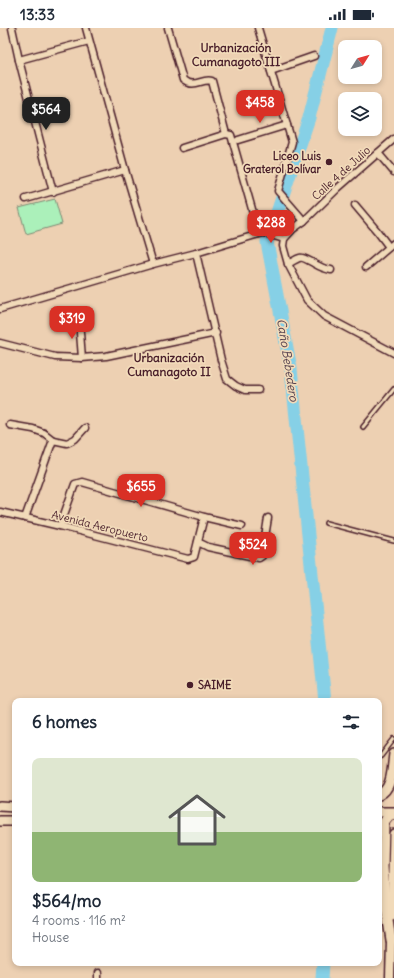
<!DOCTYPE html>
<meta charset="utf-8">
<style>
body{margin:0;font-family:Delius,sans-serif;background:#f2f2f3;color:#1f2937;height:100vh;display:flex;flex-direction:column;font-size:15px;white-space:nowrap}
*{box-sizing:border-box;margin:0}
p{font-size:13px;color:#747a83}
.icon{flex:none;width:22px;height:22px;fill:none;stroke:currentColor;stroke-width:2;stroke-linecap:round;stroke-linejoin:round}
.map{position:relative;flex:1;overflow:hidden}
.side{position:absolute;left:12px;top:670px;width:370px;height:268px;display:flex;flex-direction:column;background:#fff;border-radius:8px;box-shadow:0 2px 6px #0003}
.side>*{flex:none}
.needle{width:26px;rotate:53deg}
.fabs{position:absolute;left:338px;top:12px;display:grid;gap:8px}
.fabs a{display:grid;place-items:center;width:44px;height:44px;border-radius:8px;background:#fff;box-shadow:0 2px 6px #0003;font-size:20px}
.price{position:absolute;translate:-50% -34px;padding:0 9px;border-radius:8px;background:#d93025;color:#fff;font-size:13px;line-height:26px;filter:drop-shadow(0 1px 2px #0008)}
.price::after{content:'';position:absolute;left:50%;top:24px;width:12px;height:9px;margin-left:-6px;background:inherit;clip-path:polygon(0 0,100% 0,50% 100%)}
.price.selected{background:#222;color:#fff}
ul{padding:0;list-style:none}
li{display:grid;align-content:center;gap:8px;height:212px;padding:0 20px}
li span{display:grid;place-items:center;height:124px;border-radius:8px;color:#555}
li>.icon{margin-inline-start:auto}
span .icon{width:72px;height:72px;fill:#fffc;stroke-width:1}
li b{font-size:17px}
h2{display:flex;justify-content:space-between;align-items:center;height:48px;padding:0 20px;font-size:17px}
.status{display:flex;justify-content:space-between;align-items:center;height:28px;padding:0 20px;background:#fff;direction:ltr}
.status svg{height:11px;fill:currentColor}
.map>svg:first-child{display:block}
.green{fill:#abf0ba;stroke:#7a8872}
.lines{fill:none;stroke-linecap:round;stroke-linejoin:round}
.river{stroke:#86d0e6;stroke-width:13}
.service-casing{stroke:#4a1f2b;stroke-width:6}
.minor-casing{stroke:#4a1f2b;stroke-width:9}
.secondary-casing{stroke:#4a1f2b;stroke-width:11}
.primary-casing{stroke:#4a1f2b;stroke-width:12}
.service{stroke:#f1dab9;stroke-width:3}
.minor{stroke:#f1dab9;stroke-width:6}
.secondary{stroke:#f1dab9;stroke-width:8}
.primary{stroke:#f1dab9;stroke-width:9}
.poi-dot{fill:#4a1f2b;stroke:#f1dab9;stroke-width:1.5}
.labels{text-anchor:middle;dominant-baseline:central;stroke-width:3.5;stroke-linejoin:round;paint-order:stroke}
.poi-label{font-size:11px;font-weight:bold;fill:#4a1f2b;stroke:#f1dab9;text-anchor:end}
.street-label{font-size:11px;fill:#4a1f2b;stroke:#f1dab9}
.neighbourhood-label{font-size:12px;font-weight:bold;fill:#4a1f2b;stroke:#f1dab9}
.water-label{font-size:12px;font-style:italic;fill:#564250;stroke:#f1dab9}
</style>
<div class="status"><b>13:33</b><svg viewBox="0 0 49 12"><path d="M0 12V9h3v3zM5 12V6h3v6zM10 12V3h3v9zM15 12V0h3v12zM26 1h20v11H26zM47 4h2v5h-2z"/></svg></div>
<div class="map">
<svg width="394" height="950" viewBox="0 0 394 950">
<rect width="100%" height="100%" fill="#edd0b2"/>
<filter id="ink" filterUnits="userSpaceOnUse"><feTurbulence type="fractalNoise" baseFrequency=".025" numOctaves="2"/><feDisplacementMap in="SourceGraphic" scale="8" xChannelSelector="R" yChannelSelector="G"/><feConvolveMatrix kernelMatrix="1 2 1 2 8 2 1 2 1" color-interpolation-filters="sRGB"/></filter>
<g filter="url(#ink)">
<path class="green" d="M 55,171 L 62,196 L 26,206 L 19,180 Z"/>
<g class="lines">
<g class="river">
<path d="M 325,673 L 291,341 L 267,214 L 309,90 L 332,0"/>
<path d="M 322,950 L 323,935"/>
</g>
<g class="service-casing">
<g id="service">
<path d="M 363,399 L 394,361"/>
<path d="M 326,495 L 394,513"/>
<path d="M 379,729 L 381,728 L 394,711"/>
</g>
</g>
<g class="minor-casing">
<g id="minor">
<path d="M 12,0 L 19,32"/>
<path d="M 86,0 L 125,142 L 153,236"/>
<path d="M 168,0 L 183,52 C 185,53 187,55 189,55 C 197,58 204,50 212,53 L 226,106"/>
<path d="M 258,0 L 292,114 L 278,163 L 304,193"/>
<path d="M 271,43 L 314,28"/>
<path d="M 394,111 L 338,160 L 304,193 L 293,201 L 284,211 L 283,218 L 288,236 L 307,272 L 324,288 L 394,325"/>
<path d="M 238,112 L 287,97"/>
<path d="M 182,120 L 226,106 L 231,107 L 259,206"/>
<path d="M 378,125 L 394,144"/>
<path d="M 53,164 L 19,32 L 89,13"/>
<path d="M 26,171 L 125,142"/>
<path d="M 355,177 L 377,203 L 389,219"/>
<path d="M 196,225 L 221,332 L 227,351 L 236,358 L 245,362 L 258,362"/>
<path d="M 288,236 C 303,227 300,228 315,236 C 320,239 325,241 331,242"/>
<path d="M 366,239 L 394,215"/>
<path d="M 0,281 L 153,236 L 196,225 L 259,206 L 264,205 L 284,211"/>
<path d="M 79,292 L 82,330"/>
<path d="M 0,315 L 55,329 L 82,330 L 106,328 L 216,305"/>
<path d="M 10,397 L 33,401 L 44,405 L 53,412"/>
<path d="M 0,484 L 60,498 L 188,531 L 194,529 L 204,489"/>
<path d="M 25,490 L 53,412 L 67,415 L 75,411 L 85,400"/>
<path d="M 60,498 L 75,456 L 82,454 L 204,489 L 242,498"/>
<path d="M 198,514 L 208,519 L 259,530 L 262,528 L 268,490"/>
<path d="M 98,945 L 98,950"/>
</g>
</g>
<g class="secondary-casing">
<path id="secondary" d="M 390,950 L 391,912"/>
</g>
<g class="primary-casing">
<g id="primary">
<path d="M 379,767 C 393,760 392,740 394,726"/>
<path d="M 0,778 L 15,779"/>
<path d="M 379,784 L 394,784"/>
<path d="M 0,793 L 15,793"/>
<path d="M 392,888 L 394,806"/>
<path d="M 391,912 L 385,873 L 383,839 L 384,794 L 389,788 L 394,786"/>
</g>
</g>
<use href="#service" class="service"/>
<use href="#minor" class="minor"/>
<use href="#secondary" class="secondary"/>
<use href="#primary" class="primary"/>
</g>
</g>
<g class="poi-dot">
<circle cx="329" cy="134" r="4"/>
<circle cx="190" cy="657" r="4"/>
</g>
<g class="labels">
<g class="poi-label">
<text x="321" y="128">Liceo Luis<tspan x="321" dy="13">Graterol Bolívar</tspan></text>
<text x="198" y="657" text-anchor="start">SAIME</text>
</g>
<g class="street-label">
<text transform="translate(341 145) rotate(-42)">Calle 4 de Julio</text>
<text transform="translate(100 498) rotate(14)">Avenida Aeropuerto</text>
</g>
<g class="neighbourhood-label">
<text x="236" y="19">Urbanización<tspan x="236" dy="14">Cumanagoto III</tspan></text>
<text x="169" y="329">Urbanización<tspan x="169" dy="14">Cumanagoto II</tspan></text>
</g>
<g class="water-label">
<text transform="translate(288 332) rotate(81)">Caño Bebedero</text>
</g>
</g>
</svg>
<div class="fabs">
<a><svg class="needle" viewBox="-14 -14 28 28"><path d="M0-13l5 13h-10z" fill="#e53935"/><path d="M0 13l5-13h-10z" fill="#747a83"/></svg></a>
<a><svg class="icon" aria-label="layers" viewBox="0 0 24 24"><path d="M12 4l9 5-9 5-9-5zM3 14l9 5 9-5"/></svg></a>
</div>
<b class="price" style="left:260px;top:96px">$458</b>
<b class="price selected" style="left:46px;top:103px">$564</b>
<b class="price" style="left:271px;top:216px">$288</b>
<b class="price" style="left:72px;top:312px">$319</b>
<b class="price" style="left:141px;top:480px">$655</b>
<b class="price" style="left:253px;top:538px">$524</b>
<section class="side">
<h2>6 homes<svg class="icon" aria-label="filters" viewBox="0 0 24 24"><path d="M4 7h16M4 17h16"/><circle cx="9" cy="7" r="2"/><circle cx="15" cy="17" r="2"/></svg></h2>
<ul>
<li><span style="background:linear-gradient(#dfe7d0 60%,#8fb573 0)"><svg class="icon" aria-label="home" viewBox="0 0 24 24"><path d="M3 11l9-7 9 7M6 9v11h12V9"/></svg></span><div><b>$564/mo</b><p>4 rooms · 116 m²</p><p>House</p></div></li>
</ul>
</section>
</div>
